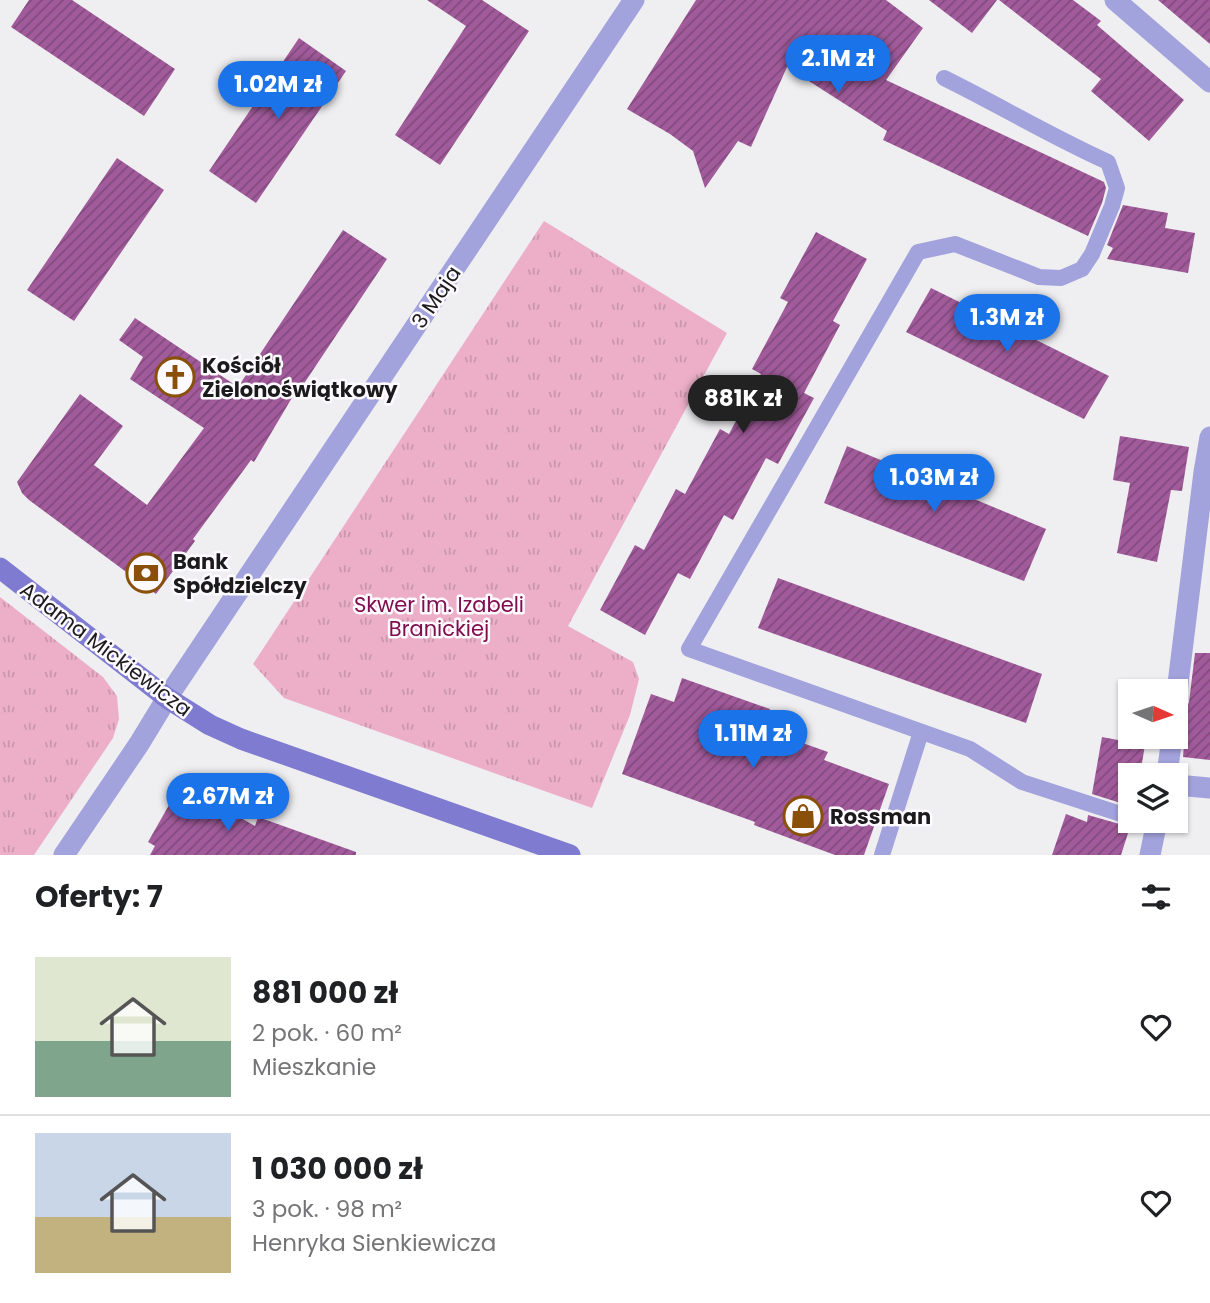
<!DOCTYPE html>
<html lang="pl">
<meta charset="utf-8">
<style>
body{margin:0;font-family:Poppins,sans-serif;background:#f6f6f6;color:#202124;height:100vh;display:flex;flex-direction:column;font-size:26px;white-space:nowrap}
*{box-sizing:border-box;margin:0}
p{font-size:23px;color:#757577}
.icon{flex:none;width:38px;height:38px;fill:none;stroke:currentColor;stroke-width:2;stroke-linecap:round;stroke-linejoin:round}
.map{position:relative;height:855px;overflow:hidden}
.sheet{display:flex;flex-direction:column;background:#fff;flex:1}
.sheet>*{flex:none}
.needle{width:46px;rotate:93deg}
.fabs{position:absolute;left:1118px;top:679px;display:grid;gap:14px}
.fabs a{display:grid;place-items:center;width:70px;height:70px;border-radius:0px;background:#fff;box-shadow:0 2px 5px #0004;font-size:35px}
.price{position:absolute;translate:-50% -60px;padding:0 16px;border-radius:24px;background:#1a73e8;color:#fff;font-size:23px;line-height:46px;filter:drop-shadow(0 2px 4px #0008)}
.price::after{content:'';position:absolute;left:50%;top:42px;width:21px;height:16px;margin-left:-10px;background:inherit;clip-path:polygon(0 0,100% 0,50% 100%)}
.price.current{background:#222;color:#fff}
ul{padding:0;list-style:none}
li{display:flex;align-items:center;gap:21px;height:175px;padding:0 35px}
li+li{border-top:2px solid #e0e0e0}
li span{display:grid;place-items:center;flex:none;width:196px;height:140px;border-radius:0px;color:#555}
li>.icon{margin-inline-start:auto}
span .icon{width:84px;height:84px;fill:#fffc;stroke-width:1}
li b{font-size:30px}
h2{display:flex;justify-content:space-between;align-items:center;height:84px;padding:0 35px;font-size:30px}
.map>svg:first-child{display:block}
.grass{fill:url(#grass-tufts)}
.building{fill:url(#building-hatch)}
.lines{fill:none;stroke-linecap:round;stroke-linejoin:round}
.service{stroke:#a2a2dc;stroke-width:16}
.minor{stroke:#a2a2dc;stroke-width:21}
.tertiary{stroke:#a2a2dc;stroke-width:21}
.secondary{stroke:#7e7bd0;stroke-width:21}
.labels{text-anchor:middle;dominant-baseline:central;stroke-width:5;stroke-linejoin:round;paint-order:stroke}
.street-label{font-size:21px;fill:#1c1b1c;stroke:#fdfbff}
.poi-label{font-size:21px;font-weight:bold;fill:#1c1b1c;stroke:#fdfbff;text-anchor:start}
.park-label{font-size:21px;fill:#800d4e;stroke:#fdfbff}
</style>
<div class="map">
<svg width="1210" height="855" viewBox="0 0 1210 855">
<defs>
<pattern id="grass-tufts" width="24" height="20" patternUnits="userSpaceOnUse" patternTransform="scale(1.75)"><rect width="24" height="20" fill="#ecafc7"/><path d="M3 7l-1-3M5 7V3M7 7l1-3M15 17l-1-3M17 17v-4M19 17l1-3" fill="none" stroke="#ca96aa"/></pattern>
<pattern id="building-hatch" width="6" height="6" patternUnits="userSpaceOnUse" patternTransform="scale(1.75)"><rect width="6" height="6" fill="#a15b9b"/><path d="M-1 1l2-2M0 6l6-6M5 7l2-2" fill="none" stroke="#824a7e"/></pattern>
</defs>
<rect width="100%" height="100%" fill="#efeef1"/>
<g class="grass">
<path d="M 544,221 L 727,333 L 568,626 L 633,662 L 639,679 L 630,715 L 592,808 L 284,698 L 253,664 Z"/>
<path d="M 0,597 L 103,677 L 117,696 L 119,719 L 113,738 L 34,855 L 0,855 Z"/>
</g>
<g class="building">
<path d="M 29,0 L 72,0 L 175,69 L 144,116 L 11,27 Z"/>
<path d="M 427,0 L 482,0 L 529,31 L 440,165 L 395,135 L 466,26 Z"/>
<path d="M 696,0 L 886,0 L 923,28 L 886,80 L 1104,182 L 1106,188 L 1102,203 L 1088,236 L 883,140 L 887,131 L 787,67 L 751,147 L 738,141 L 705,188 L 693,151 L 670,134 L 627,109 Z"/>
<path d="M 929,0 L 997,0 L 972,33 Z"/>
<path d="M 999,0 L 1073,0 L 1101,21 L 1097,25 L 1184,100 L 1149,141 L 1091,91 L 1101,79 Z"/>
<path d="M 1158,0 L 1210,0 L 1210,44 Z"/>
<path d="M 299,38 L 346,71 L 256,203 L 209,171 Z"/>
<path d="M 117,158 L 164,190 L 74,321 L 27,290 Z"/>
<path d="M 1123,205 L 1168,213 L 1165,228 L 1195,233 L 1188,273 L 1107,259 L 1113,248 L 1107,245 Z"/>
<path d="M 343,230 L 387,259 L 295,397 L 293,396 L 254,462 L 251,460 L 193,539 L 195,541 L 156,594 L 29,500 L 22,493 L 17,482 L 80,394 L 123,426 L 94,465 L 147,505 L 204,428 L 130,379 L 143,357 L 119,340 L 135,318 L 238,387 Z"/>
<path d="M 816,232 L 867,259 L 833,321 L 840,325 L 804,393 L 814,398 L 778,464 L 766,458 L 733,520 L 724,515 L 690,579 L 678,573 L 645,635 L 600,610 L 635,545 L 644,550 L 676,489 L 685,494 L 720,429 L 729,434 L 761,374 L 752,369 L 788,302 L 780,298 Z"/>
<path d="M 931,288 L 1109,376 L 1084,419 L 906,332 Z"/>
<path d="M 1120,436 L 1189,447 L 1182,491 L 1171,490 L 1157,562 L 1117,553 L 1130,483 L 1113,480 Z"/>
<path d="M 847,446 L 1046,529 L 1024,581 L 824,503 Z"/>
<path d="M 778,578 L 1042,674 L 1026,723 L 758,628 Z"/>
<path d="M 1195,653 L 1210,653 L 1210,760 L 1183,757 L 1187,707 L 1189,702 Z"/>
<path d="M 682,678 L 770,709 L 763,729 L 828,752 L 824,760 L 889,784 L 864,855 L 835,855 L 754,825 L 755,822 L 622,774 L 651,694 L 674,702 Z"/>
<path d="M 1102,737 L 1145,745 L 1140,775 L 1130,775 L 1130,806 L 1092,794 Z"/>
<path d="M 181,784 L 255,826 L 258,817 L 356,852 L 356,855 L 150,855 L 155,846 L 148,842 Z"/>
<path d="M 1066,814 L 1087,822 L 1088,815 L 1130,827 L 1121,855 L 1052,855 Z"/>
</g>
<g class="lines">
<g class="service">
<path d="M 944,78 C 999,105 1052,137 1108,162 L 1117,188 L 1112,206 L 1092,254 L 1082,269 L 1061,278 L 1039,277 L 955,244 L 918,252 L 689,649 L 970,749 L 1022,782 L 1130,817"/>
<path d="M 882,855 L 921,732"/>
</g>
<g class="minor">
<path d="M 1115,0 L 1210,82"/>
<path d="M 1176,700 L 1204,472 L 1210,437"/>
<path d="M 1167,775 L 1172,737"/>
<path d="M 1176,785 L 1210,788"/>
<path d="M 1150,855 L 1157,821"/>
</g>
<path class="tertiary" d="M 64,855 L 139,744 L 167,698 L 634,0"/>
<path class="secondary" d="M 0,568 L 167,698 L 210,725 L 241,739 L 570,855"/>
</g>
<defs>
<g id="church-ring" transform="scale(2.0125)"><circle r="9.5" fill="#fdfbff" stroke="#8a5009" stroke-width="1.5"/><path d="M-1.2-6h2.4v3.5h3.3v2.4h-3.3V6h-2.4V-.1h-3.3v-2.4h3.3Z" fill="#8a5009"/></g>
<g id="bank-ring" transform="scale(2.0125)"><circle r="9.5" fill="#fdfbff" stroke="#8a5009" stroke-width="1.5"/><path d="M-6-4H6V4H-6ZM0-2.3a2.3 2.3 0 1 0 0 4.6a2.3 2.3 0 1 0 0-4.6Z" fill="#8a5009"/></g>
<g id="shop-ring" transform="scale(2.0125)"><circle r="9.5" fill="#fdfbff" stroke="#8a5009" stroke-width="1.5"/><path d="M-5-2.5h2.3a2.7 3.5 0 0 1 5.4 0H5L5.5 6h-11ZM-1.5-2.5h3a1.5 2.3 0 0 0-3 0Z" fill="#8a5009"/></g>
</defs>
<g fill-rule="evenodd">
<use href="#church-ring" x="175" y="377"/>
<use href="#bank-ring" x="146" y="573"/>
<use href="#shop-ring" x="803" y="816"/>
</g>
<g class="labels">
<g class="street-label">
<text transform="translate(436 297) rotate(-56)">3 Maja</text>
<text transform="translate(106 649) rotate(37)">Adama Mickiewicza</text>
</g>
<g class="poi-label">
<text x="202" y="365">Kościół<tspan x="202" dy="24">Zielonoświątkowy</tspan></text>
<text x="173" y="561">Bank<tspan x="173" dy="24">Spółdzielczy</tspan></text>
<text x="830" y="816">Rossman</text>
</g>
<g class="park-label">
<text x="439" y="604">Skwer im. Izabeli<tspan x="439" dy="24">Branickiej</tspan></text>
</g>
</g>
</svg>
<div class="fabs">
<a><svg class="needle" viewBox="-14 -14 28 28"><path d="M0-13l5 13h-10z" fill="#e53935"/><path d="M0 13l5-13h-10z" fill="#757577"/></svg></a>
<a><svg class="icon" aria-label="layers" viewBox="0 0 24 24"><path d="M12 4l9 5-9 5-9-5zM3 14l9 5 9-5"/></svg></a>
</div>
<b class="price" style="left:838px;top:95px">2.1M zł</b>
<b class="price" style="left:278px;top:121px">1.02M zł</b>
<b class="price" style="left:1007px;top:354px">1.3M zł</b>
<b class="price current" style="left:743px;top:435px">881K zł</b>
<b class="price" style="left:934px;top:514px">1.03M zł</b>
<b class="price" style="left:753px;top:770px">1.11M zł</b>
<b class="price" style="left:228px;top:833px">2.67M zł</b>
</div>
<section class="sheet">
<h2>Oferty: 7<svg class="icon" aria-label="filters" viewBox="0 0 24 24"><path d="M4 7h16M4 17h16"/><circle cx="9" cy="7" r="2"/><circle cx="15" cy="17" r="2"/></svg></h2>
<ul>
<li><span style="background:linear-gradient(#dfe7d0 60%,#7fa58c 0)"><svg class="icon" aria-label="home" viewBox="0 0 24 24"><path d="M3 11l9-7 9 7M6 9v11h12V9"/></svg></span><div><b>881 000 zł</b><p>2 pok. · 60 m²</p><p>Mieszkanie</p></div><svg class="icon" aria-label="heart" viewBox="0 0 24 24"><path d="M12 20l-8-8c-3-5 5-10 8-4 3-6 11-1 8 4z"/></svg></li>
<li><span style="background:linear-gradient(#c9d6e8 60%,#c2b280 0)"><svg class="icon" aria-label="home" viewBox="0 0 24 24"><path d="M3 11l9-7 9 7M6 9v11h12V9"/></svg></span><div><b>1 030 000 zł</b><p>3 pok. · 98 m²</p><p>Henryka Sienkiewicza</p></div><svg class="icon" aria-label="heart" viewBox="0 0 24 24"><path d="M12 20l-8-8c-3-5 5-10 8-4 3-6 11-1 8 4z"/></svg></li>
</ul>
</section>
